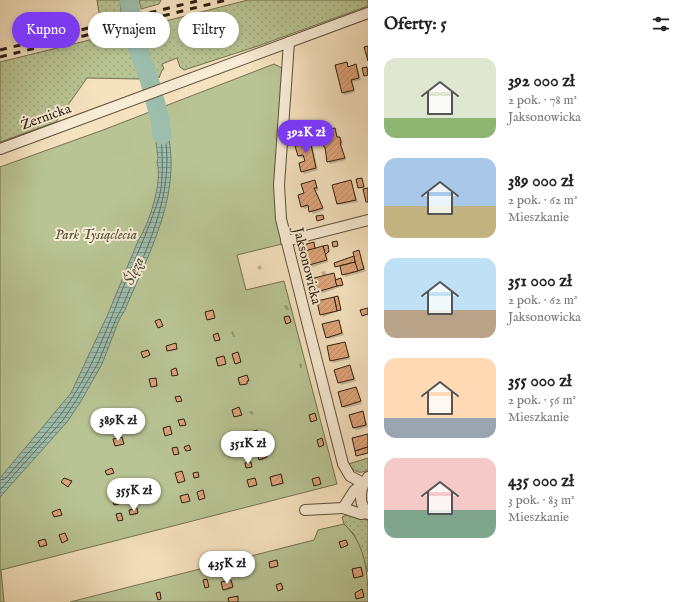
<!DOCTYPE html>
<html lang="pl">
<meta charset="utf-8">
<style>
body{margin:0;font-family:"IM FELL English",serif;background:#f6f6f6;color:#222;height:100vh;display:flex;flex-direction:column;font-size:15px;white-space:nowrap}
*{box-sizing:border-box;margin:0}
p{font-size:13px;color:#767676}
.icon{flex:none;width:22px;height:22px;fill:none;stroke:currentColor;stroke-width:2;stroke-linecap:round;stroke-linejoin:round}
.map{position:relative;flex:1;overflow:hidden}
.sheet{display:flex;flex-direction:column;background:#fff;width:320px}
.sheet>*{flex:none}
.banner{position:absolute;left:12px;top:12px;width:296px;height:36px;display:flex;gap:8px}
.price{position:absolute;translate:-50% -34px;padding:0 9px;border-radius:14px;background:#fff;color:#222;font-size:13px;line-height:26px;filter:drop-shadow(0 1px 2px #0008)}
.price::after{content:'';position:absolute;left:50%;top:24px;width:12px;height:9px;margin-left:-6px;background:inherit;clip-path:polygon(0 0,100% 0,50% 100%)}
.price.active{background:#7c3aed;color:#fff}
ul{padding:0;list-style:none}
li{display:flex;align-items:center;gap:12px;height:100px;padding:0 16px}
li span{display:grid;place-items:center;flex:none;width:112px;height:80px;border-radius:12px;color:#555}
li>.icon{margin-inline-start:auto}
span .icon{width:48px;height:48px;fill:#fffc;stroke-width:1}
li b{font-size:17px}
h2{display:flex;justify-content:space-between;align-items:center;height:48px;padding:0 16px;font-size:17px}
.chip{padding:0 14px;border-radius:18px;background:#fff;box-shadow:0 2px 6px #0003;font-size:14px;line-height:36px}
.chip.active{background:#7c3aed;color:#fff}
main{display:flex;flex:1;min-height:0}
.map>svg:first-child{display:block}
.grass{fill:url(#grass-dots);stroke:#737252}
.green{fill:#b9c494;stroke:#737252}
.water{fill:url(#water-rules);stroke:#707e6e}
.shadow{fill:#0003}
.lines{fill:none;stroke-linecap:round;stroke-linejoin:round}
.shore{stroke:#656e5e;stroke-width:1}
.river{stroke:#9dbeae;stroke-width:19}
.building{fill:url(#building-hatch);stroke:#2d1f0f}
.minor-casing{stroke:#5f503b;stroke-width:12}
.minor{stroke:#f8ecd5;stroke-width:10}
.rail{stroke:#2d1f0f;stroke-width:3;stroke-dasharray:7 7;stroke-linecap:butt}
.labels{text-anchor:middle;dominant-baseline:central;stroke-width:4;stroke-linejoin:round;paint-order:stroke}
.street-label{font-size:14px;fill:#2d1f0f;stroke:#f8ecd5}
.park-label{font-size:14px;font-style:italic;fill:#575137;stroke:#f8ecd5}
.water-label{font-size:15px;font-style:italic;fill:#4f4f3f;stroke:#f8ecd5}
</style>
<main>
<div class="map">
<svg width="368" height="602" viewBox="0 0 368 602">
<defs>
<pattern id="grass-dots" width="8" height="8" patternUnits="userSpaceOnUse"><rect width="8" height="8" fill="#b9c494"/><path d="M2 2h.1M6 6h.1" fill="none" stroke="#9fa87e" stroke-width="1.8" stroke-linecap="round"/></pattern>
<pattern id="water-rules" width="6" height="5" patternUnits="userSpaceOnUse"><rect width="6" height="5" fill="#9dbeae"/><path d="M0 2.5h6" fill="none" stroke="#809a8c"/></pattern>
<pattern id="building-hatch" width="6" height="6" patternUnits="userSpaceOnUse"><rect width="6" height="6" fill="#e2a67b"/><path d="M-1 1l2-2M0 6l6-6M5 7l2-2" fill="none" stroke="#c28e69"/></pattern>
</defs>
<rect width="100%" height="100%" fill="#f5e2bf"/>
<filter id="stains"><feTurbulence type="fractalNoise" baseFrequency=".005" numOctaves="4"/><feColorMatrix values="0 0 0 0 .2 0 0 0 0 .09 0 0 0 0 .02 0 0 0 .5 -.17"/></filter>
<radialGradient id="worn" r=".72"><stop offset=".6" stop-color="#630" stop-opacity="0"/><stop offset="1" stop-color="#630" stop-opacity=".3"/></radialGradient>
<g class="grass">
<path d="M 97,0 L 120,0 L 121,14 L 107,17 L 99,13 Z"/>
<path d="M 139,0 L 161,0 L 159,4 L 141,9 Z"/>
<path d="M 248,0 L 368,0 L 368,6 L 258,46 L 184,70 L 180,67 L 177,58 L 162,64 L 164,69 L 162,70 L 159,78 L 151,68 L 143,32 L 146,26 Z"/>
<path d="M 126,31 L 139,72 L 139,79 L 87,78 L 56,122 L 0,142 L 0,62 Z"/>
<path d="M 368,458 L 368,470 C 359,475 354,471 348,464 Z"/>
<path d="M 352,513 L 368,521 L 368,572 L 354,534 L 344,524 L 342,517 Z"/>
</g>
<g class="green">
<path d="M 274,64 L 284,69 L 275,204 L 282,244 L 237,255 L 246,290 L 284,281 L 337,484 L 1,570 L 4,602 L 0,602 L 0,167 L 103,130 Z"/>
<path d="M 344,524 C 366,544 368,574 368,602 L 70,602 L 314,540 L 318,530 Z"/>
</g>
<path class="water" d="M 164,106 C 167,127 172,149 171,170 C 169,219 143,266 125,310 L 119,320 L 102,364 L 81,401 L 67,422 L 0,497 L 0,478 L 71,393 L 108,314 L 138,241 C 149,224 163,182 157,162 L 158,158 L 153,119 L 150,116 L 153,111 Z"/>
<g class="shadow">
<path d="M 347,63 L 350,68 L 355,65 L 358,68 L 361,80 L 353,82 L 355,92 L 345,95 L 343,92 Z"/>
<path d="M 334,129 L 338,138 L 342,140 L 343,145 L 341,145 L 346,160 L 330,164 L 324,147 L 326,141 Z"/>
<path d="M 309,136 L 311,139 L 318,170 L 304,174 L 302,171 L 306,162 L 305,157 L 301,158 L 298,156 Z"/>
<path d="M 350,181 L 358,202 L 340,205 L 338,203 Z"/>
<path d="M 315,182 L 319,190 L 316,191 L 324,210 L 313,214 L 309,207 L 304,209 L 302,206 Z"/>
<path d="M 314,244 L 316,249 L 328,247 L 330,252 L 327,255 L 328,262 L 312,267 L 310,264 Z"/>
<path d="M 358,252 L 366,271 L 345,277 L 341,266 L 336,267 L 355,256 Z"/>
<path d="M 261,265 L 262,269 L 259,270 L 257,267 Z"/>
<path d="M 325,271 L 327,275 L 333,274 L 337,280 L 341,279 L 343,286 L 320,294 L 318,291 L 323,276 L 321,272 Z"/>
<path d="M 338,298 L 341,310 L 323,317 L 318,302 Z"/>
<path d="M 287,305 L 289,310 L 286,310 L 284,306 Z"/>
<path d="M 339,321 L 344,335 L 329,339 L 327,337 Z"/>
<path d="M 233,331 L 235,337 L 233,337 L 231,332 Z"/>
<path d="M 345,343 L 350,359 L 333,363 L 328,347 Z"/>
<path d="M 176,345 L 177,350 L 168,351 L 167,346 Z"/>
<path d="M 299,364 L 302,364 L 302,368 L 300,368 Z"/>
<path d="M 350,366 L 356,381 L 341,385 L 335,370 Z"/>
<path d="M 356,388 L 362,404 L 345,408 L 343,406 Z"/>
<path d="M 249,411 L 252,411 L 254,414 L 251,415 Z"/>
<path d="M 363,412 L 368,427 L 356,430 L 354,428 Z"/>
<path d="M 117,421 L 119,427 L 117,427 L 115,422 Z"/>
<path d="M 257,450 L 263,450 L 267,458 L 261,461 Z"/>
<path d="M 281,476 L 284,484 L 274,486 L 273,486 Z"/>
<path d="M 137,510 L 138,514 L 132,516 L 130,511 Z"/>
<path d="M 231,581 L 233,588 L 225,591 L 224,590 Z"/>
</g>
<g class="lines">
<path class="shore" d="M 0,480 L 5,479 C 28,452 56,425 74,395 C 95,362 109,324 123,288 C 135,259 148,231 158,201 C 165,182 163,134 156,115 L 160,113 C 163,119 164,129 165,136 C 175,198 144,253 122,308 L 116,319 L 98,363 L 77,399 L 63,420 L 0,490"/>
<path class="river" d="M 129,0 L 135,41 L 149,79 L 160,119 L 162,135"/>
</g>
<g class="building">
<path d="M 368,46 L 368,61 L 364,47 Z"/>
<path d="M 347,62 L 348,67 L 356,64 L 359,78 L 351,80 L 354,90 L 342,93 L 335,65 Z"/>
<path d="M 367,67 L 368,75 L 364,76 L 362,68 Z"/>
<path d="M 335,128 L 337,137 L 340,137 L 341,143 L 340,143 L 345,158 L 327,162 L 325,147 L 324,147 L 322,141 L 325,140 L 323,131 Z"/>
<path d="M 309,135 L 316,168 L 301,172 L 299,163 L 305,161 L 303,155 L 298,156 L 295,146 L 298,145 L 297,138 Z"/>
<path d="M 362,178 L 364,187 L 358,188 L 356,179 Z"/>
<path d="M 315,180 L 317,188 L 314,188 L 323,208 L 309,212 L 308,205 L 301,207 L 298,195 L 304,193 L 301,184 Z"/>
<path d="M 351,180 L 356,200 L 337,204 L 332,185 Z"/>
<path d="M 368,188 L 368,202 L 366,202 L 363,189 Z"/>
<path d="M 323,215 L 324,219 L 317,221 L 316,216 Z"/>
<path d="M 337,241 L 338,246 L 333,247 L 332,242 Z"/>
<path d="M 314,242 L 315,249 L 305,251 L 303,245 Z"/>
<path d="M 328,245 L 329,251 L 325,255 L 323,246 Z"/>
<path d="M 323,246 L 327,260 L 309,265 L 305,251 Z"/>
<path d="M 359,250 L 364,269 L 357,271 L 353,252 Z"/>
<path d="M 354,256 L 355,262 L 335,267 L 334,263 Z"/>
<path d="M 355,262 L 358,271 L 342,275 L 340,266 Z"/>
<path d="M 334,273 L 337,286 L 317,292 L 314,278 Z"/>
<path d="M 341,278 L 343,285 L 337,286 L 335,280 Z"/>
<path d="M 338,296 L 341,310 L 337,311 L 334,297 Z"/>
<path d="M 334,297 L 337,311 L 320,315 L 317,301 Z"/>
<path d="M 368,308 L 368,314 L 362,316 L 360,310 Z"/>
<path d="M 213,310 L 215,318 L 207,320 L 205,312 Z"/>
<path d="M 289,316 L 291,322 L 286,324 L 284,317 Z"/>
<path d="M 160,319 L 163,326 L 158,328 L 155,321 Z"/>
<path d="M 339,320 L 342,333 L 326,338 L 322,324 Z"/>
<path d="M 218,333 L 220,340 L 215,341 L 213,335 Z"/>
<path d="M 345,342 L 349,357 L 330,361 L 327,346 Z"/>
<path d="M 176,343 L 177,349 L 167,351 L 166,346 Z"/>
<path d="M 148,350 L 150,355 L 143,358 L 141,352 Z"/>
<path d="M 238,352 L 241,362 L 235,364 L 232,354 Z"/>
<path d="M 224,356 L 226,364 L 218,366 L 216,358 Z"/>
<path d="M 350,365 L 354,379 L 338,383 L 334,370 Z"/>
<path d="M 176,368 L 178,375 L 172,376 L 171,370 Z"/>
<path d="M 247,375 L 249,381 L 247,381 L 247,384 L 240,385 L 238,378 Z"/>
<path d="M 156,378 L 157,386 L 151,387 L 149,379 Z"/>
<path d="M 356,387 L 361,401 L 342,407 L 338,392 Z"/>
<path d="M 180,396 L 182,401 L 177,402 L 175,397 Z"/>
<path d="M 239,407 L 242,415 L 234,417 L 232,410 Z"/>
<path d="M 363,411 L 366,425 L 353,428 L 349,415 Z"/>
<path d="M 315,413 L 317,420 L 311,422 L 309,415 Z"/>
<path d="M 184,419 L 186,425 L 180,426 L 178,420 Z"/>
<path d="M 170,426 L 172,434 L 165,436 L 163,428 Z"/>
<path d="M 257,430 L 259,436 L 253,438 L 251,432 Z"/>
<path d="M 368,434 L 368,447 L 355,451 L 352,438 Z"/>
<path d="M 246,435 L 247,440 L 240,441 L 239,436 Z"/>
<path d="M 122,437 L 124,444 L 115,446 L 113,439 Z"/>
<path d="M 322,438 L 324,445 L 319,447 L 317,440 Z"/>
<path d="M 189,445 L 191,450 L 186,451 L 184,447 Z"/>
<path d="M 177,447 L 179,454 L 174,455 L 172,448 Z"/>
<path d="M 368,447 L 368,453 L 356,456 L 355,451 Z"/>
<path d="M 263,448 L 267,457 L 259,460 L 256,449 Z"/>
<path d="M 251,462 L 252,467 L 246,468 L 245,463 Z"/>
<path d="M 112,468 L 114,473 L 107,475 L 105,471 Z"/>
<path d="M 182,471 L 185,481 L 178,483 L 175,473 Z"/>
<path d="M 198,472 L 199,477 L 194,478 L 193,473 Z"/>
<path d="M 281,474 L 283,483 L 272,486 L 270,477 Z"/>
<path d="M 319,477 L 321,484 L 314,486 L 312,479 Z"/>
<path d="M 64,478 L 72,481 L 68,487 L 61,482 Z"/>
<path d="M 255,478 L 257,485 L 249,487 L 247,480 Z"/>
<path d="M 203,490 L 205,498 L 199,500 L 197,492 Z"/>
<path d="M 188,494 L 190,501 L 182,503 L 180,496 Z"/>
<path d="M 117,497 L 119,504 L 114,505 L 112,498 Z"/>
<path d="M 137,508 L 138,513 L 130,515 L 129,510 Z"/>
<path d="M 60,509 L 62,515 L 54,517 L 52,512 Z"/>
<path d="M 121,513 L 123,520 L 118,521 L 116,514 Z"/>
<path d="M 65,533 L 68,540 L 62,543 L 59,535 Z"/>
<path d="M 45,539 L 47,545 L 40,547 L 38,541 Z"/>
<path d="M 346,540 L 348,545 L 341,548 L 339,542 Z"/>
<path d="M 277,560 L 278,566 L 270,568 L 269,562 Z"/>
<path d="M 361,567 L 363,576 L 354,578 L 352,569 Z"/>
<path d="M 207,579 L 209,587 L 205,588 L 203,580 Z"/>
<path d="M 231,580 L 233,587 L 223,590 L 221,582 Z"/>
<path d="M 281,583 L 283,589 L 278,591 L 276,585 Z"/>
<path d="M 362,589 L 364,597 L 356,599 L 355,593 Z"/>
<path d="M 160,592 L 161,599 L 158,600 L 156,593 Z"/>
<path d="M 238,596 L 238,602 L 229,602 L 228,598 Z"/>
</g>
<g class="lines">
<g class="minor-casing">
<g id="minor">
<path d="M 289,42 L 279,185 L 281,219 L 343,464 L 350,476 L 363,483 L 354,491 L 343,508 L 305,510"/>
<path d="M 0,149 L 368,13"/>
<path d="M 286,241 L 368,220"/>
<path d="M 368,477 C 359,489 358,503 368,514"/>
<path d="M 343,508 L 361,514 L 366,513"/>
</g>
</g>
<use href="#minor" class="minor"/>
<g class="rail">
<path d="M 0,50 L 201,0"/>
<path d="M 0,57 L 226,0"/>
</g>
</g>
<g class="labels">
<g class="street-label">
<text transform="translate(46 117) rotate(-20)">Żernicka</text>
<text transform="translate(307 266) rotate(76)">Jaksonowicka</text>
</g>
<g class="park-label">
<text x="96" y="235">Park Tysiąclecia</text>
</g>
<g class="water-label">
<text transform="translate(134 271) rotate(-66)">Ślęza</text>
</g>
</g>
<rect width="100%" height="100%" filter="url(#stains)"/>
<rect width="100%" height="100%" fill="url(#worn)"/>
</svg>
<b class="price active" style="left:306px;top:154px">392K zł</b>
<b class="price" style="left:118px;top:442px">389K zł</b>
<b class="price" style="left:248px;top:465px">351K zł</b>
<b class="price" style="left:134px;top:512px">355K zł</b>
<b class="price" style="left:227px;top:585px">435K zł</b>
<div class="banner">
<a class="chip active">Kupno</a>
<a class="chip">Wynajem</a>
<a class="chip">Filtry</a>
</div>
</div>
<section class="sheet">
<h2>Oferty: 5<svg class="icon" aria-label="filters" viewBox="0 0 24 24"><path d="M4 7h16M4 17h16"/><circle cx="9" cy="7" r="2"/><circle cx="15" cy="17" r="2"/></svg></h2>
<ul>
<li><span style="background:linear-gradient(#dfe7d0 75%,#8fb573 0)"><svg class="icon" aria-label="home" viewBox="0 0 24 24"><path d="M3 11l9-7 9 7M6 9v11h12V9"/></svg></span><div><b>392 000 zł</b><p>2 pok. · 78 m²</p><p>Jaksonowicka</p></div></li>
<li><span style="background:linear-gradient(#a9c7e8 60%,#c2b280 0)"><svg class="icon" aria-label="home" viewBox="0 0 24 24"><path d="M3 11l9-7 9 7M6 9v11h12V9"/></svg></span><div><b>389 000 zł</b><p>2 pok. · 62 m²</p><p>Mieszkanie</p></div></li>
<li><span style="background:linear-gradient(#bfe0f5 65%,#b9a48a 0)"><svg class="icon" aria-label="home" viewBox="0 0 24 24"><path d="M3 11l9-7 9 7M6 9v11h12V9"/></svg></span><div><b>351 000 zł</b><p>2 pok. · 62 m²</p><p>Jaksonowicka</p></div></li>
<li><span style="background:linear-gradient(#ffd9b3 75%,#9aa5b1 0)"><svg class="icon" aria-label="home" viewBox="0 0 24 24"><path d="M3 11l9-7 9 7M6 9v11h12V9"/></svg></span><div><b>355 000 zł</b><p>2 pok. · 56 m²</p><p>Mieszkanie</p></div></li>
<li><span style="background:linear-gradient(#f6c9c9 65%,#7fa58c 0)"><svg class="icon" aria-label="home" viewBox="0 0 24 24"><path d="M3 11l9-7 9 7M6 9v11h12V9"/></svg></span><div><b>435 000 zł</b><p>3 pok. · 83 m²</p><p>Mieszkanie</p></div></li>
</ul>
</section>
</main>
